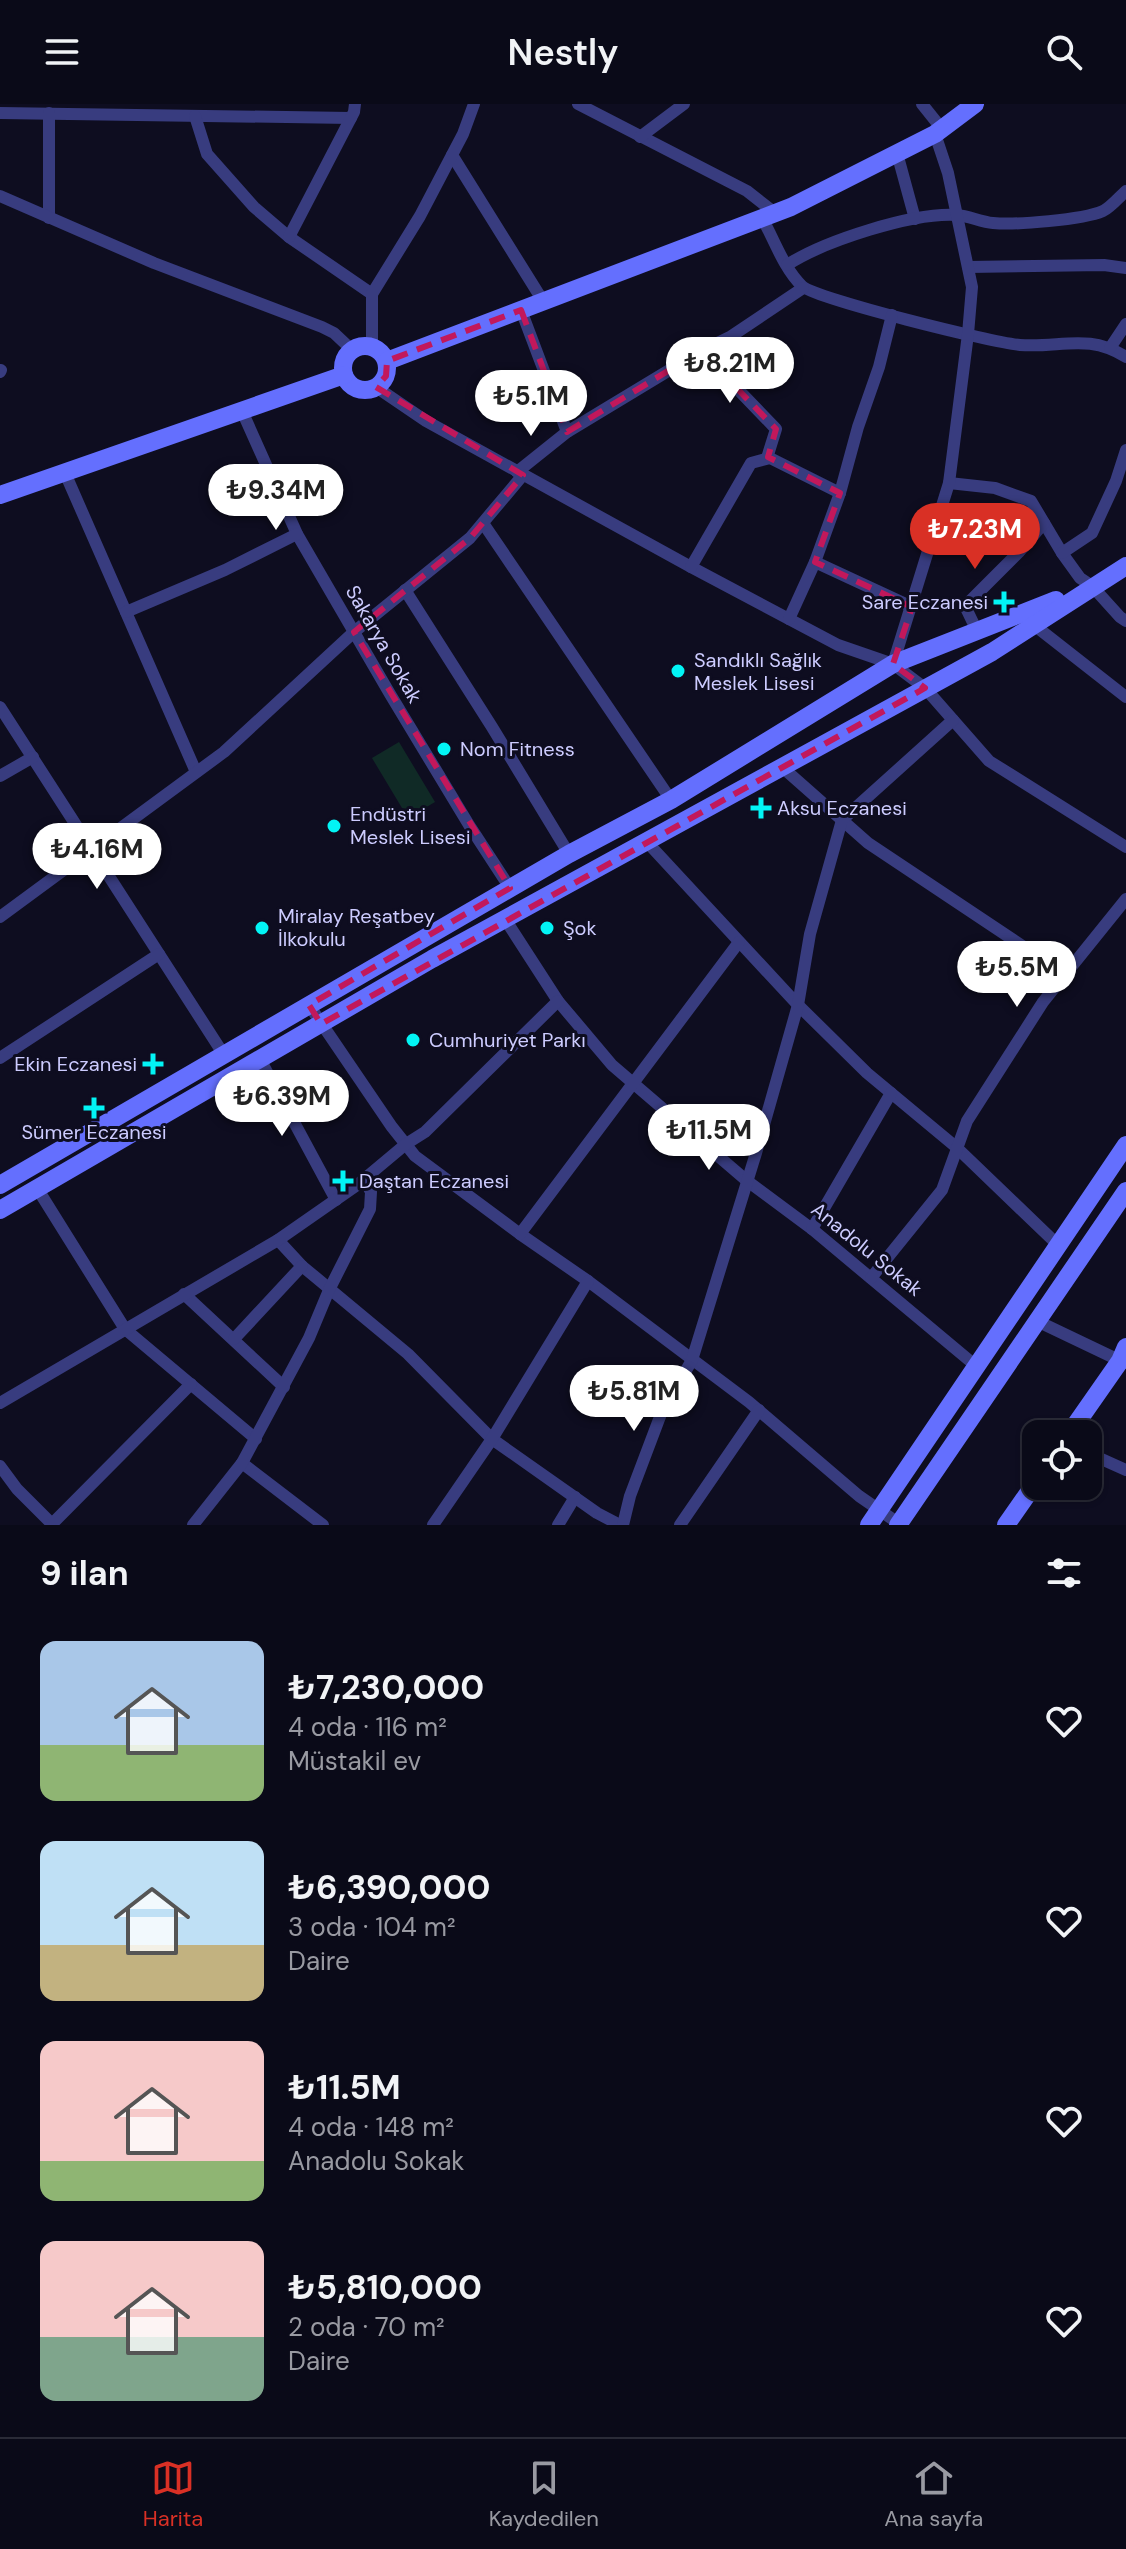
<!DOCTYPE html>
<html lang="tr">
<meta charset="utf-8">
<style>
body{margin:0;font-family:"DM Sans",sans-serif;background:#131321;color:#f1f3f6;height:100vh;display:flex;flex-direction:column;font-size:30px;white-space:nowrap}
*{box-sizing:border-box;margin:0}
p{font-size:26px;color:#999aa2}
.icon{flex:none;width:44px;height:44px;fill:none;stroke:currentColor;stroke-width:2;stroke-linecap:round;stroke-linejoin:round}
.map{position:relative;height:1421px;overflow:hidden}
.sheet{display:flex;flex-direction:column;background:#0a0a18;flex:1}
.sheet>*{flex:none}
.tools{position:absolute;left:1022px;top:1316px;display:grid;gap:16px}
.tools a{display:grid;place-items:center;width:80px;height:80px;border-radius:16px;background:#0a0a18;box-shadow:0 2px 6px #0004,0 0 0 2px #2a2b37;font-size:40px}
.price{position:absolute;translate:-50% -68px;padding:0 18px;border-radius:28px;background:#fff;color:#222;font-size:26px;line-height:52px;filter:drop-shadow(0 2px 4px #0008)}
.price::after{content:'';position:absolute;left:50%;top:48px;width:24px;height:18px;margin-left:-12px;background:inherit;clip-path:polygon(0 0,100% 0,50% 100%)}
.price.selected{background:#d93025;color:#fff}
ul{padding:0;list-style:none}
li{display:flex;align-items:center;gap:24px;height:200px;padding:0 40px}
li span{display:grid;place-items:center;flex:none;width:224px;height:160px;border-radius:16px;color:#555}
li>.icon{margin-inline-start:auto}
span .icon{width:96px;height:96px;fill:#fffc;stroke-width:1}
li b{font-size:34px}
h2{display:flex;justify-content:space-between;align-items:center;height:96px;padding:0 40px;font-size:34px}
header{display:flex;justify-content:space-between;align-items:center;height:104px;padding:0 40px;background:#0a0a18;font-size:36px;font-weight:600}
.dock{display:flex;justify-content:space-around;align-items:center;height:112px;border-top:2px solid #2a2b37;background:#0a0a18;font-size:22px;color:#999aa2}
.dock a{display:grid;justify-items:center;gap:4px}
.dock .selected{color:#d93025}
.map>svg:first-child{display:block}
.green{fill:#102a26}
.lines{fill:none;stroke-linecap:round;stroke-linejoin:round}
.street{stroke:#383c7f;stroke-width:12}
.secondary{stroke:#646ffe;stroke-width:18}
.marked{fill:none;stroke:#c2185b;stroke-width:6;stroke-dasharray:16 10;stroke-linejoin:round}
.poi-dot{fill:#02f4f5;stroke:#0e0d20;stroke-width:3}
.labels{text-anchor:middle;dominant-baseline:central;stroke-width:6;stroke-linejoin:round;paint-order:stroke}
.poi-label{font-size:20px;fill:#cdccff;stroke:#0e0d20;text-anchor:start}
.street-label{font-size:20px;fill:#cdccff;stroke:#0e0d20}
</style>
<header><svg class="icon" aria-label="menu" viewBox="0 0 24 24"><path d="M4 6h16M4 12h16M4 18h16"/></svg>Nestly<svg class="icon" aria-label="search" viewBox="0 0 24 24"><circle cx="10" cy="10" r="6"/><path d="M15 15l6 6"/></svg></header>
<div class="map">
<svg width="1126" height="1421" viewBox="0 0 1126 1421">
<rect width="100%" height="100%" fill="#0e0d20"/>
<path class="green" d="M 399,638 L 435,698 L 408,714 L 372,654 Z"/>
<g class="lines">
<g class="street">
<path d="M 578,0 L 747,87 L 775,109"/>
<path d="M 922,0 L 942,25"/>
<path d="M 0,9 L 351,14"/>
<path d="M 49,9 L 49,114"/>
<path d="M 195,12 L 207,50 L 254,103 L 289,133 L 372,190"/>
<path d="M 640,33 L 684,0"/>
<path d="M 897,49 L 915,115"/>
<path d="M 452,51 L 543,197"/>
<path d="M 0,92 L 154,159 L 322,223 L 334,229 L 352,246"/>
<path d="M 762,114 C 774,135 784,165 802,182 C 816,195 994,239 1020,241 C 1061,244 1088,229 1126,253"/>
<path d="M 289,133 L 354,8 L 355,0"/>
<path d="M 787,161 C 824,137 913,108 957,111 C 969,112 981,118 993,119 C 1016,121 1082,116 1103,107 C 1111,103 1119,93 1126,87"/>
<path d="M 968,163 L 1104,161 L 1126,164"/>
<path d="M 521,206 L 567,328"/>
<path d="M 372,242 L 372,190 L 420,112 L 463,30 L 474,0"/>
<path d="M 1110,244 L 1126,220"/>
<path d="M 701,247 L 776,325 L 767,354"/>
<path d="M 0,268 L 1,266"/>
<path d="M 376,283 L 426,317 L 691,463 L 838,541 L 893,560 L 925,584 L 989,657 L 1126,743"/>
<path d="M 242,307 L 297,430 L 390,590 L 469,721 L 510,784"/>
<path d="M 517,368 L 567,328 L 701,247 L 730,233 L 803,184"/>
<path d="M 65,369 L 196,668"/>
<path d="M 949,379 L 995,384 L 1031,397 L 1062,449 L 1080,474 L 1092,482 L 1120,513 L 1126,517"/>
<path d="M 483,419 L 671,696"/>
<path d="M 1062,449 L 1092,429 L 1116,377 L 1126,346"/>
<path d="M 815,458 L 912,503"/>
<path d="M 691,463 L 751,359 L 770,354 L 840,389"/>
<path d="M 405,486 L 492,623 L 569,750"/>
<path d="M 126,508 L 225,466 L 297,430"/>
<path d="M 789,515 L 815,458 L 840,389 L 858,323 L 879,263 L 892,211"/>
<path d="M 1034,521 L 1126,593"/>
<path d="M 977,527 L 965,502 L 1019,448 L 1044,419"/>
<path d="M 893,560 L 949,379 L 968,230 L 972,183 L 948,69 L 935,30"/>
<path d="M 0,603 L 224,951"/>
<path d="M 782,663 L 868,739 L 1066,871"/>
<path d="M 0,672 L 33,653"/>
<path d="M 646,737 L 798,901 L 867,969 L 956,1043 L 1058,1141"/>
<path d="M 0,813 L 224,648 L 354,528 L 470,434 L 523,371"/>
<path d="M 505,815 L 558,897 L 612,961 L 746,1076 L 812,1125 L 976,1262"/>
<path d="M 309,901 L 392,1023 L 415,1052 L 520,1130 L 588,1177 L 749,1298 L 859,1392 L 901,1421"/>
<path d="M 0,954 L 159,850"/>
<path d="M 260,955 L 336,1096"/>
<path d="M 37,1084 L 125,1225 L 256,1335"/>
<path d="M 812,1125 L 891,989"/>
<path d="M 520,1130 L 739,838"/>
<path d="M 278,1136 L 302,1162 L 408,1250 L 492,1335 L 597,1409 L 620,1421"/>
<path d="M 871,1174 L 942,1086 L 967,1017 L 1043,898 L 1126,795"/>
<path d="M 184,1190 L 284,1283"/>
<path d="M 1037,1217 L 1125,1259"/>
<path d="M 234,1235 L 302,1162"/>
<path d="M 0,1299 L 278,1136 L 357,1081 L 406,1040 L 425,1028 L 558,897"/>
<path d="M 1088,1349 L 1126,1366"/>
<path d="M 242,1359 L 323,1421"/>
<path d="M 0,1362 L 17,1385 L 53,1421"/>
<path d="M 52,1420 L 191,1280"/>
<path d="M 193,1421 L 242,1359 L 309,1234 L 329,1186 L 370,1105 L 371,1088 L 364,1075"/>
<path d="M 433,1421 L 492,1335 L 588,1177"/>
<path d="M 558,1421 L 575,1393"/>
<path d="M 623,1421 L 630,1392 L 661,1310 L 692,1256 L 756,1049 L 798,901 L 810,830 L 842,716 L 953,616"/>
<path d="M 680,1421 L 759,1306"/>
</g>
<g class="secondary">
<circle cx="365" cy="264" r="22"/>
<path d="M 387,257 L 791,103 L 935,30 L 975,0"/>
<path d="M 0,391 L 344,271"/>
<path d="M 0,1081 L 569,750 L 671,696 L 893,560 L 1056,496"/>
<path d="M 0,1106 L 432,855 L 992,548 L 1126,462"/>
<path d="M 1069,1330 L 1120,1257 L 1126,1243"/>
<path d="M 869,1421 L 1126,1041"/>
<path d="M 898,1421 L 1126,1087"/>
<path d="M 1006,1421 L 1036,1378"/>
</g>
</g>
<path class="marked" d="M 521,206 L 567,328 L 701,247 L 776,325 L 768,353 L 840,389 L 815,458 L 912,503 L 893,560 L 925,584 L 321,920 L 309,901 L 510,784 L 354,528 L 470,434 L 523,371 L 376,283 L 386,272 L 387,257 Z"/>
<g class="poi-dot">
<path d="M1000 486h8v8h8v8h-8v8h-8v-8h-8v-8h8z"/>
<circle cx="678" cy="567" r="8"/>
<circle cx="444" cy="645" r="8"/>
<path d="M757 692h8v8h8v8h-8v8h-8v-8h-8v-8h8z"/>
<circle cx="334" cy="722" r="8"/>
<circle cx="262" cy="824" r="8"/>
<circle cx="547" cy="824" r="8"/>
<circle cx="413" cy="936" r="8"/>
<path d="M149 948h8v8h8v8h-8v8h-8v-8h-8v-8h8z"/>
<path d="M90 992h8v8h8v8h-8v8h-8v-8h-8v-8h8z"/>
<path d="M339 1065h8v8h8v8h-8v8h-8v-8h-8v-8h8z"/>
</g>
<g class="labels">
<g class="poi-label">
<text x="988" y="498" text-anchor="end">Sare Eczanesi</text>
<text x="694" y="556">Sandıklı Sağlık<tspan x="694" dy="23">Meslek Lisesi</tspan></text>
<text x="460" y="645">Nom Fitness</text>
<text x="777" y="704">Aksu Eczanesi</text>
<text x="350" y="710">Endüstri<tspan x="350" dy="23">Meslek Lisesi</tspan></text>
<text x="278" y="812">Miralay Reşatbey<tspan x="278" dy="23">İlkokulu</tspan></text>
<text x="563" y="824">Şok</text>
<text x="429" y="936">Cumhuriyet Parkı</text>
<text x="137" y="960" text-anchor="end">Ekin Eczanesi</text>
<text x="94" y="1028" text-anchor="middle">Sümer Eczanesi</text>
<text x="359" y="1077">Daştan Eczanesi</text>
</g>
<g class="street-label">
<text transform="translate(384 540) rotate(60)">Sakarya Sokak</text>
<text transform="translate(867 1145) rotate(39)">Anadolu Sokak</text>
</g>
</g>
</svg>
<div class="tools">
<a><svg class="icon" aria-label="locate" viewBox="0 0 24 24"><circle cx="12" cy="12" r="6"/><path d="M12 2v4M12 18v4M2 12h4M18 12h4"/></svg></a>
</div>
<b class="price" style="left:730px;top:301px">₺8.21M</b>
<b class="price" style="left:531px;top:334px">₺5.1M</b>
<b class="price" style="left:276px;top:428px">₺9.34M</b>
<b class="price selected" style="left:975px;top:467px">₺7.23M</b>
<b class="price" style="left:97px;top:787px">₺4.16M</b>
<b class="price" style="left:1017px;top:905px">₺5.5M</b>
<b class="price" style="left:282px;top:1034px">₺6.39M</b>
<b class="price" style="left:709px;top:1068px">₺11.5M</b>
<b class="price" style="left:634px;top:1329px">₺5.81M</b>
</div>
<section class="sheet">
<h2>9 ilan<svg class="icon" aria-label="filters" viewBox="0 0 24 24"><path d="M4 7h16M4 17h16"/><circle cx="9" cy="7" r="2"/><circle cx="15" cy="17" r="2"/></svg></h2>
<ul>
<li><span style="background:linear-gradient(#a9c7e8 65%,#8fb573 0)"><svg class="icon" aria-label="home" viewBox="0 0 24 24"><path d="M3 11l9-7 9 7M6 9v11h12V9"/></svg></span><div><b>₺7,230,000</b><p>4 oda · 116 m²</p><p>Müstakil ev</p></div><svg class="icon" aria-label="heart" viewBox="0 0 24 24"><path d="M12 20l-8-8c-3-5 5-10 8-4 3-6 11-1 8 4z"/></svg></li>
<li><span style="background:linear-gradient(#bfe0f5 65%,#c2b280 0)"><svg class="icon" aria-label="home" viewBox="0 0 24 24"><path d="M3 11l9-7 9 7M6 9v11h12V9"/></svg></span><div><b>₺6,390,000</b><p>3 oda · 104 m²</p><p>Daire</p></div><svg class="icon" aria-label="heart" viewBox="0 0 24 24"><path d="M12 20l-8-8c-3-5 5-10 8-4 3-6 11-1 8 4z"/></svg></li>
<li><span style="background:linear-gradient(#f6c9c9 75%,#8fb573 0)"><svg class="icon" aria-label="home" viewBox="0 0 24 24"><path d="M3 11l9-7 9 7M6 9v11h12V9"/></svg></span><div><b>₺11.5M</b><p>4 oda · 148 m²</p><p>Anadolu Sokak</p></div><svg class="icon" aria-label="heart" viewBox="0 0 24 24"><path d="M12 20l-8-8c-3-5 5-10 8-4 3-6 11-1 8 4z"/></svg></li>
<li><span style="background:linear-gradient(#f6c9c9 60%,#7fa58c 0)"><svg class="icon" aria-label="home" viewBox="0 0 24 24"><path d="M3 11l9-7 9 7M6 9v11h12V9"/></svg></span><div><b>₺5,810,000</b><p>2 oda · 70 m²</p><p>Daire</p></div><svg class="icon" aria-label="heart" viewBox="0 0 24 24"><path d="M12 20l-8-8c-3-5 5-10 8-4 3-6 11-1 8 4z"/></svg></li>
</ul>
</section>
<nav class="dock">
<a class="selected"><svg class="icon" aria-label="map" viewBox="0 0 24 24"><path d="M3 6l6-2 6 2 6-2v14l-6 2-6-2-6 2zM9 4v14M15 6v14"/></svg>Harita</a>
<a><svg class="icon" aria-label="saved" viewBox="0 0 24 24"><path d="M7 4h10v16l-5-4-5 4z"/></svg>Kaydedilen</a>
<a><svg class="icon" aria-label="home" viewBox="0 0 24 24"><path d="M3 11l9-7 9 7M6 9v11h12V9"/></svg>Ana sayfa</a>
</nav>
